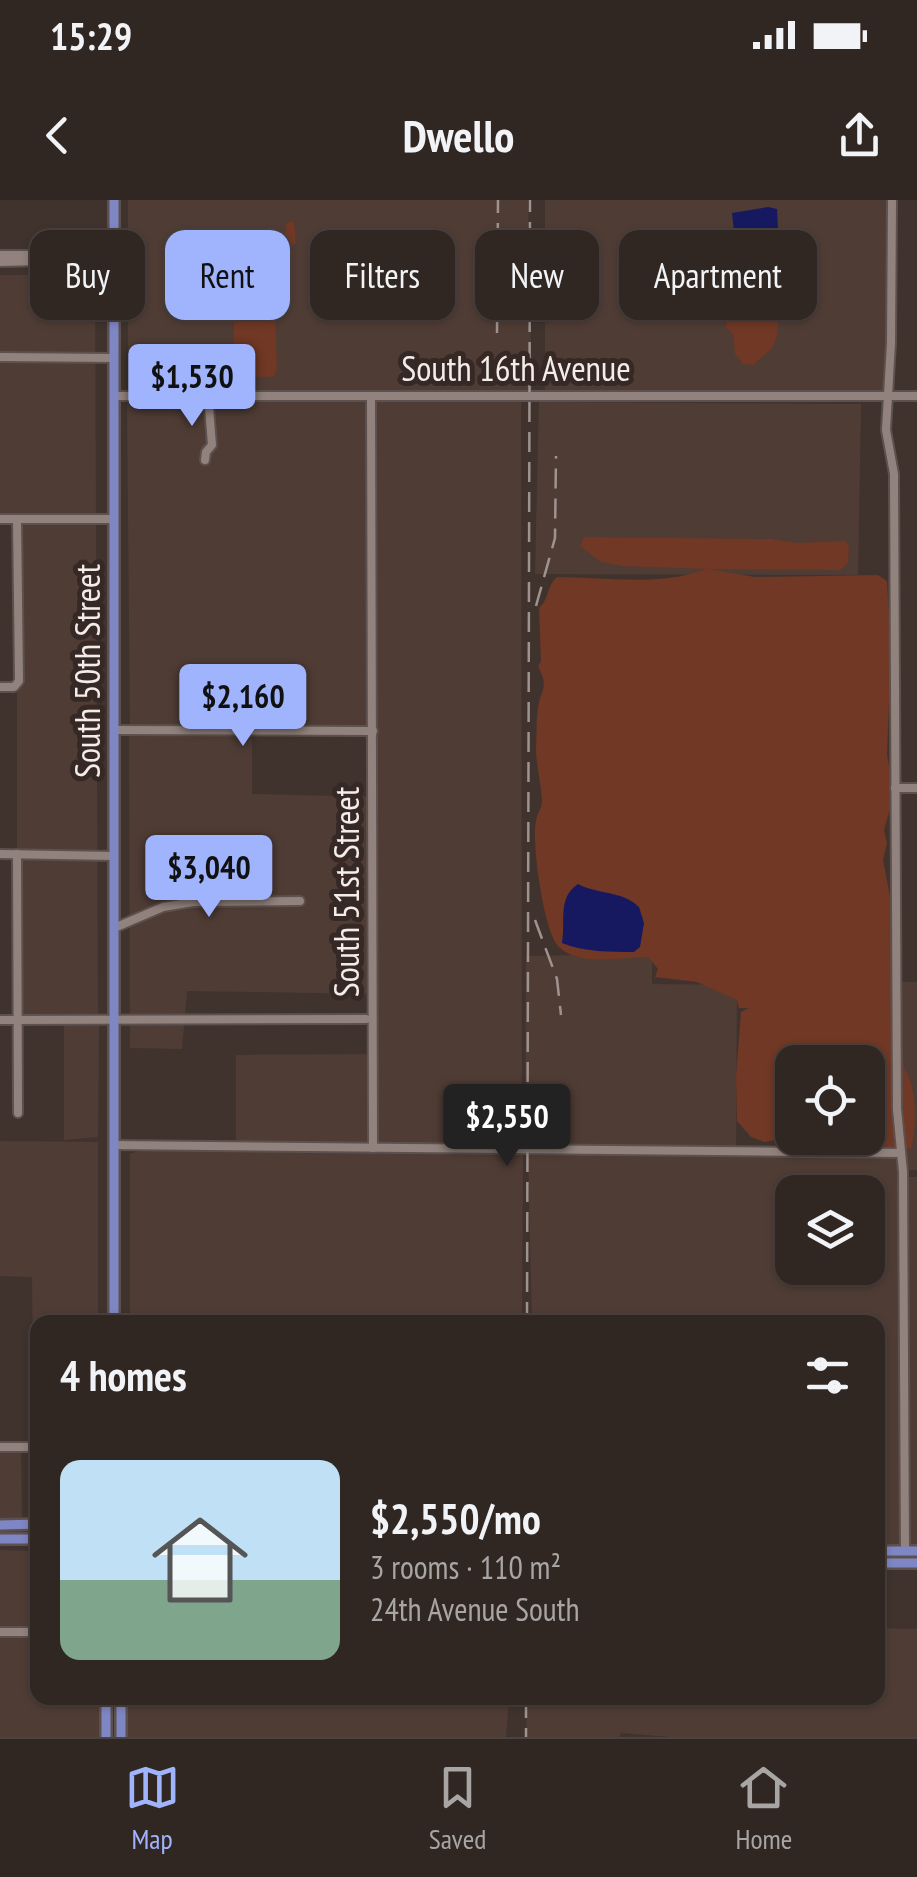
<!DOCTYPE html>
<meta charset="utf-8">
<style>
body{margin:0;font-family:"PT Sans Narrow",sans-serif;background:#3c322f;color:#f1f3f6;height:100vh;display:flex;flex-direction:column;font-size:38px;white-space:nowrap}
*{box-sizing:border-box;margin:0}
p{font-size:32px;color:#a8a5a5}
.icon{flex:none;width:55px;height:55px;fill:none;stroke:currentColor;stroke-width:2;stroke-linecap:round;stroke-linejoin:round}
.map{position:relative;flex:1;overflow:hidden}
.panel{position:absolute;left:30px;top:1115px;width:855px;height:390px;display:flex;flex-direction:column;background:#302622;border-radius:20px;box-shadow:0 2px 8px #0004,0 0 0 2px #4b4340}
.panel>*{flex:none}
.hud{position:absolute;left:30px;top:30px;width:858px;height:90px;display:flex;gap:20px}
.tools{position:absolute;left:775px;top:845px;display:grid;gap:20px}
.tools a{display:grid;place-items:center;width:110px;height:110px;border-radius:20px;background:#302622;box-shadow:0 2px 8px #0004,0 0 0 2px #4b4340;font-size:50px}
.price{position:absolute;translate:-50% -85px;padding:0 22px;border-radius:10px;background:#a0b3fd;color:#111;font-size:32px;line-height:65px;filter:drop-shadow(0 2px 5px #0008)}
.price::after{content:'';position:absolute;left:50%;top:60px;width:30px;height:22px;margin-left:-15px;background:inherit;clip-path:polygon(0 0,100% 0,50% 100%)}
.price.on{background:#222;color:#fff}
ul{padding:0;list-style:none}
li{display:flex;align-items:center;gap:30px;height:250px;padding:0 30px}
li+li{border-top:2px solid #4b4340}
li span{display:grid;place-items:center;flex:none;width:280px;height:200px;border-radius:20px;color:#555}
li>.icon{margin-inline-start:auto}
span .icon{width:120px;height:120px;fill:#fffc;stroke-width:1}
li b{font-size:42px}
h2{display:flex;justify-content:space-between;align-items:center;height:120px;padding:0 30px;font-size:42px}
.tag{padding:0 35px;border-radius:20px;background:#302622;box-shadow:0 2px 8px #0004,0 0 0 2px #4b4340;font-size:35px;line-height:90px}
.tag.on{background:#a0b3fd;color:#111}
.status{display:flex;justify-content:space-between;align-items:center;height:70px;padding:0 50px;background:#302622;direction:ltr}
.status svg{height:28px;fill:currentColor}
header{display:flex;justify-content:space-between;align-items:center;height:130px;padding:0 30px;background:#302622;font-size:45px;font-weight:800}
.tabs{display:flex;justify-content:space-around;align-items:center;height:140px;border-top:2px solid #4b4340;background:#302622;font-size:28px;color:#a8a5a5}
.tabs a{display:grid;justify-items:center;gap:5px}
.tabs .on{color:#a0b3fd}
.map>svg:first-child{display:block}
.built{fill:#4f3c35;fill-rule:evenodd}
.green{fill:#703825;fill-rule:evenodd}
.water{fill:#16195f}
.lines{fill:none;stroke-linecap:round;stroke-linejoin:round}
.minor-casing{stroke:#5c514e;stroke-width:12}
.major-casing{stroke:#5c514e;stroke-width:14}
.minor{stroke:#92827d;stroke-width:8}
.major{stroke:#7f86c4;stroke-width:9}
.rail{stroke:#9e938f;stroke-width:2.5;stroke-dasharray:20 10;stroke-linecap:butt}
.labels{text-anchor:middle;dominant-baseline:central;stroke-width:10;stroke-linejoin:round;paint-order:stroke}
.street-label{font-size:35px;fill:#f4ece9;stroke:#362925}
</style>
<div class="status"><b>15:29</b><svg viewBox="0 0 49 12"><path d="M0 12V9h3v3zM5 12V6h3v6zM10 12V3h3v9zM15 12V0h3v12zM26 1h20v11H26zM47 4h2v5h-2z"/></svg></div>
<header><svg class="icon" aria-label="back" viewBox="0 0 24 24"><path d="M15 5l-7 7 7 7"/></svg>Dwello<svg class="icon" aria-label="share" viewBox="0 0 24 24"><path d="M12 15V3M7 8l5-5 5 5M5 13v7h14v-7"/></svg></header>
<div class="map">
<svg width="917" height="1537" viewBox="0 0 917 1537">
<rect width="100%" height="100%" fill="#40332e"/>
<g class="built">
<path d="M 128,0 L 528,0 L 532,191 L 379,194 L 128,192 Z"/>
<path d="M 545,0 L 888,0 L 888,141 L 883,194 L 545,193 Z"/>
<path d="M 0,75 L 95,75 L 98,817 L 17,820 L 17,313 L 0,313 Z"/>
<path d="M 201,197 L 369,197 L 371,528 L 267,529 L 130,524 L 127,203 Z"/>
<path d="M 372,197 L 521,198 L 522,950 L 376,947 L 373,794 L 187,791 L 182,849 L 130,848 L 129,536 L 252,535 L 252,594 L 372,597 Z"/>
<path d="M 539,202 L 861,204 L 858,375 L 535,374 Z"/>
<path d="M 652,754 L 652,784 L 737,785 L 736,950 L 525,949 L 526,756 Z"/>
<path d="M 881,782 L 917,782 L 917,970 L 905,970 Z"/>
<path d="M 64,824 L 99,825 L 98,937 L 64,940 Z"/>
<path d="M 371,854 L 371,946 L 236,945 L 236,855 Z"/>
<path d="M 0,941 L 98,942 L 98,1122 L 38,1122 L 37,1243 L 34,1243 L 32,1077 L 0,1076 Z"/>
<path d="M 374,949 L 523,955 L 522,1122 L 130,1122 L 130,954 L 141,950 Z"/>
<path d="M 603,953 L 896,955 L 901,971 L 901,1347 L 878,1347 L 878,1122 L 532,1122 L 528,954 ZM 792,992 L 868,992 L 868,1068 L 792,1068 Z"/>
<rect x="907" y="977" width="10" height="376"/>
<path d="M 0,1247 L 21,1247 L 22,1317 L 0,1319 Z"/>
<path d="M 0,1350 L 37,1351 L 38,1498 L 106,1498 L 106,1537 L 0,1537 Z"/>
<path d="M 878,1428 L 917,1429 L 917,1537 L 671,1537 L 621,1533 L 619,1537 L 526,1537 L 527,1498 L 878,1498 Z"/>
<path d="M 124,1498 L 509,1498 L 506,1537 L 124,1537 Z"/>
</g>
<g class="green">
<path d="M 288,22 L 294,22 L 296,43 L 273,59 L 277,169 L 273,177 L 238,176 C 232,158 234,145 234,127 C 233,102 229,79 241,55 L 280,47 L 287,28 L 285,25 Z"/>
<path d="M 734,54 L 741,97 L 754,108 L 768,104 L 781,91 L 777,136 L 772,148 L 753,165 L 743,164 L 735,154 L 733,134 L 726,128 C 728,105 726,84 726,60 Z"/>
<path d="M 584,337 L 770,339 L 798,343 L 845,341 L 849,346 L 848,363 L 840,370 L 707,369 L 755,377 L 878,375 L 887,381 L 891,449 L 887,555 L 891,576 L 890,609 L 884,630 L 887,643 L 883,660 L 890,696 L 904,868 C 917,886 917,927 911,949 L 810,942 L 790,937 L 765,942 L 751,937 L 737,921 L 736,877 L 741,812 L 749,808 L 739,808 L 737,800 L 697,782 L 655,777 L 658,769 L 648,757 C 623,757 579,767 559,747 C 544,733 531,642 536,621 C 537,613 542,609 542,600 C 541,583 536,564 536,547 C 537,535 536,521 538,509 C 540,488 550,490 538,466 L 541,461 L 539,408 C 550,398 546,387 557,377 C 606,377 660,387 706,369 L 622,366 L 601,362 L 580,346 ZM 792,862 L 868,862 L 868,938 L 792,938 Z"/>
</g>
<g class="water">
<path d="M 768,7 L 777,9 L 781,91 L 768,104 L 754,109 L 741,97 L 732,13 Z"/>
<path d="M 578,684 C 599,695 621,690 639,707 L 644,723 L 640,747 L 634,752 C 611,752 584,752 562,743 C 566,721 557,698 578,684 Z"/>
</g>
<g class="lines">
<g class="minor-casing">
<g id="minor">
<path d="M 892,0 L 891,143 L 886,230 L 894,274 L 897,909 L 903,972 L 905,1351"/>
<path d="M 0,55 L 70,55 L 74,59"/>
<path d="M 0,62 L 114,59"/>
<path d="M 0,157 L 114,158"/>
<path d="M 114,196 L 917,196"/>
<path d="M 371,196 L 373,948"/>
<path d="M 205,260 L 206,252 L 212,245 L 208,195"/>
<path d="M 0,319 L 114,319"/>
<path d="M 0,487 L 14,487 L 19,481 L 17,319"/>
<path d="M 114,530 L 373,531"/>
<path d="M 895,588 L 917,588"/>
<path d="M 0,654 L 114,656"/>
<path d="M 17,654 L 18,913"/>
<path d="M 114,728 L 163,707 L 193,702 L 300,701"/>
<path d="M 0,820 L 366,819"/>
<path d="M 114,945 L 901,953"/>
<path d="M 0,1247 L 38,1247"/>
<path d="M 0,1432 L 38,1432"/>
</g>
</g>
<g class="major-casing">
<g id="major">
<path d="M 114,0 L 114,1122"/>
<path d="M 0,1325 L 38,1324"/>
<path d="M 0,1339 L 38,1339"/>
<path d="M 878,1351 L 917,1351"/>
<path d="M 878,1363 L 917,1363"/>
<path d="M 106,1537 L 106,1498"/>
<path d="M 121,1537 L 121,1498"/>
</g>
</g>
<use href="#minor" class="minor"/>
<use href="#major" class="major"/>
<g class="rail">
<path d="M 497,133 L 498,0"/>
<path d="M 536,406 L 555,338 L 556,256"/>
<path d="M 535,720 L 557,779 L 561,815"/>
<path d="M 561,930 L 561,912"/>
<path d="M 527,1122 L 530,0"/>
<path d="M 526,1498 L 526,1537"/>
</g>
</g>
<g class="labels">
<g class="street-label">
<text x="516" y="168">South 16th Avenue</text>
<text transform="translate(87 471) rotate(-90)">South 50th Street</text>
<text transform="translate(346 692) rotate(-90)">South 51st Street</text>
</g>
</g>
</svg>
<div class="tools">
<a><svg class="icon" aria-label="locate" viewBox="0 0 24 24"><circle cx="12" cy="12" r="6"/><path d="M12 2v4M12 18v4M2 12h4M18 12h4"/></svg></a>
<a><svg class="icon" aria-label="layers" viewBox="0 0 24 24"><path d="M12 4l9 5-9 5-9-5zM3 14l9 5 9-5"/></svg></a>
</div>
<b class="price" style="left:192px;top:229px">$1,530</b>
<b class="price" style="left:243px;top:549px">$2,160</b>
<b class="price" style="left:209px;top:720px">$3,040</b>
<b class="price on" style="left:507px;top:969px">$2,550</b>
<div class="hud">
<a class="tag">Buy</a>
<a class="tag on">Rent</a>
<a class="tag">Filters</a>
<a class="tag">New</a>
<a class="tag">Apartment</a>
</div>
<section class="panel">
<h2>4 homes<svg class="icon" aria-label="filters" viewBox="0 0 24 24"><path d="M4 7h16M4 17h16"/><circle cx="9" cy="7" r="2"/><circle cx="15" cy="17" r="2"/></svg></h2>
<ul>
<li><span style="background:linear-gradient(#bfe0f5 60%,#7fa58c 0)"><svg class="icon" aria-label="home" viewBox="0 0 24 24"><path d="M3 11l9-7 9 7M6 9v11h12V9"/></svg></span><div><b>$2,550/mo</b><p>3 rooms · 110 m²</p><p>24th Avenue South</p></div></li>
</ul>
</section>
</div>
<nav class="tabs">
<a class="on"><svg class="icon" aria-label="map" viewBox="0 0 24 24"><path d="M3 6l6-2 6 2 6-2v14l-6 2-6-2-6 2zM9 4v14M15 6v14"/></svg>Map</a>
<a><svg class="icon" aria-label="saved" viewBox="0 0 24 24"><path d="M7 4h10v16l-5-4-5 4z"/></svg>Saved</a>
<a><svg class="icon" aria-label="home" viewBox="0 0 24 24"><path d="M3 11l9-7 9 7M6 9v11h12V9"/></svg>Home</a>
</nav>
